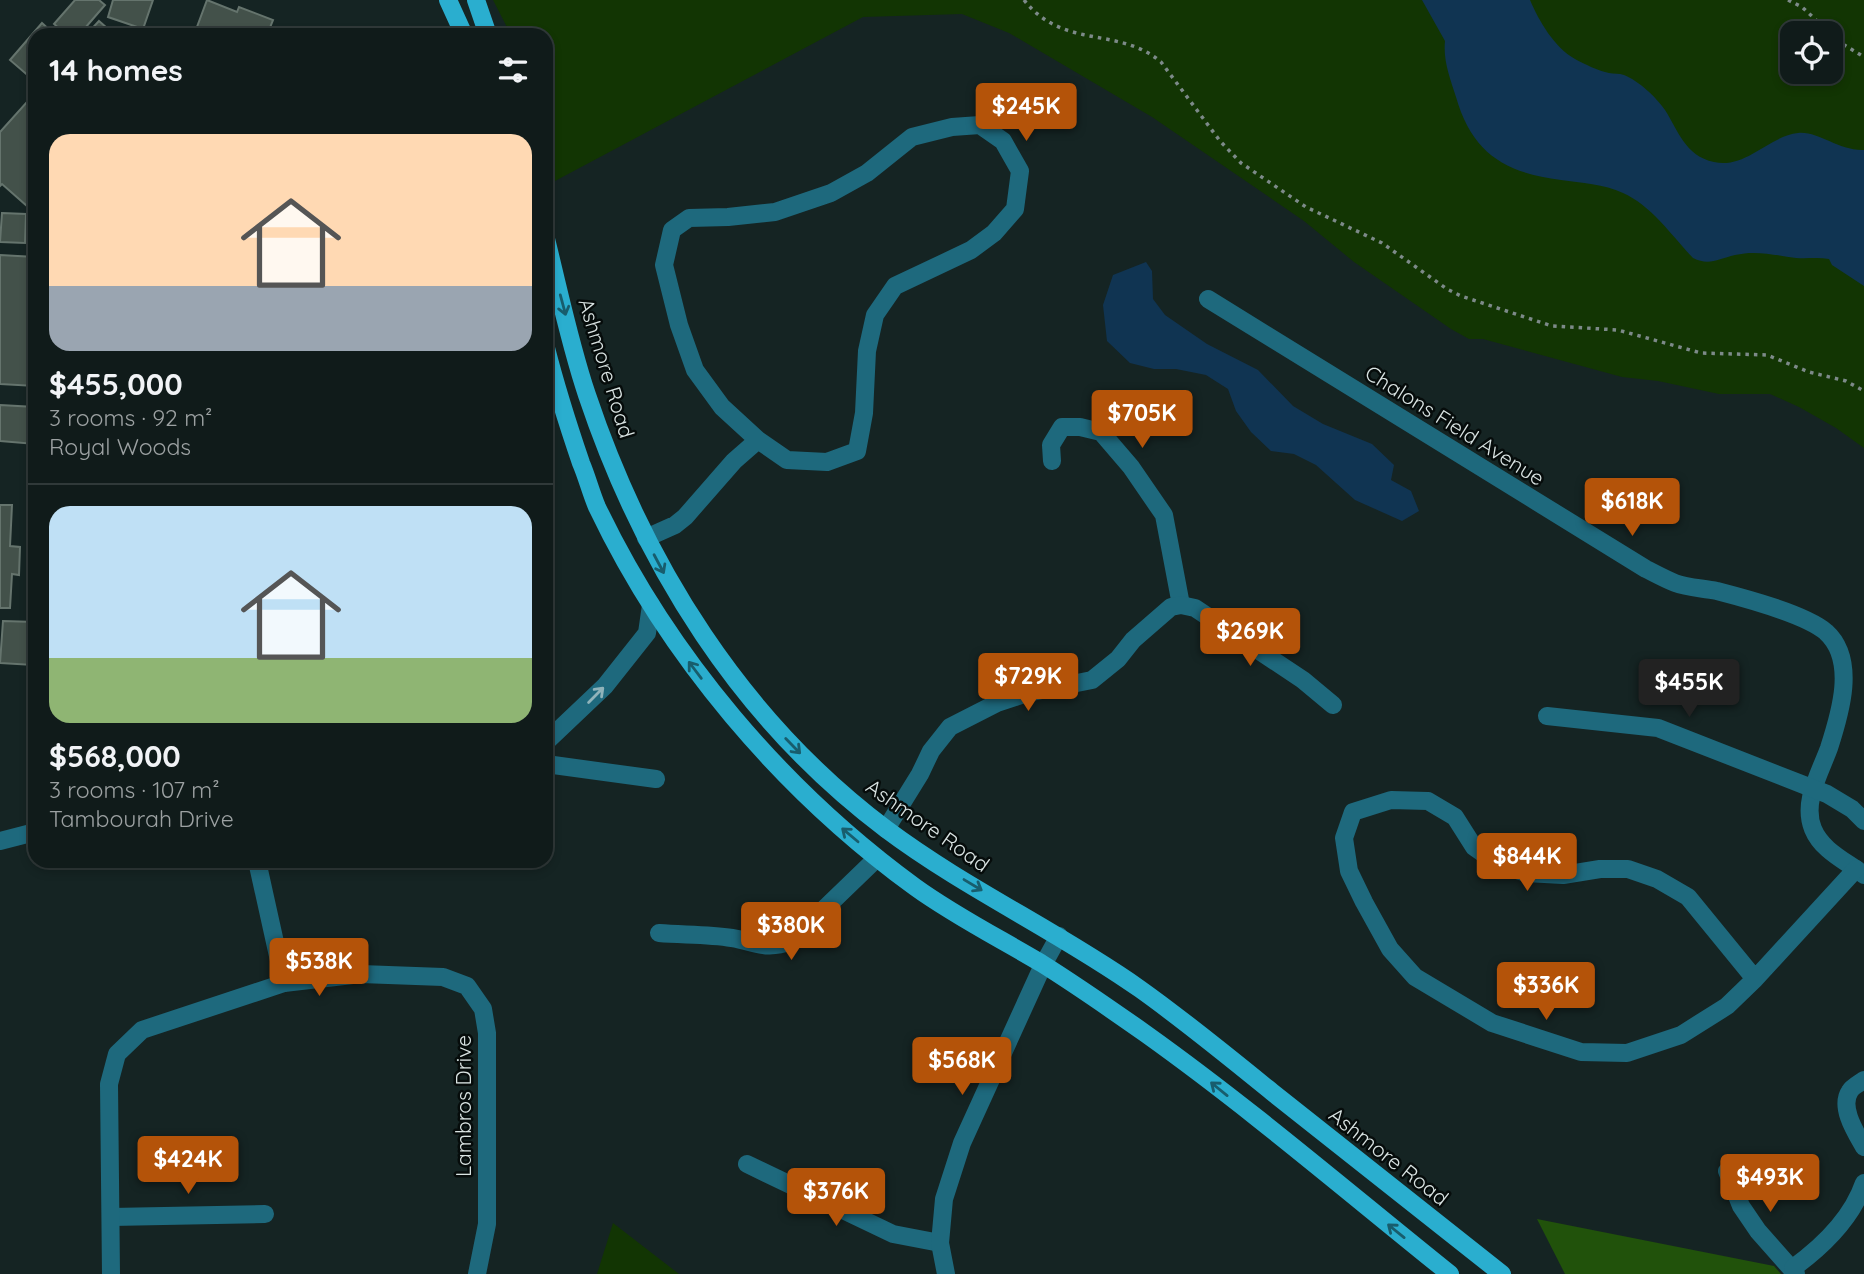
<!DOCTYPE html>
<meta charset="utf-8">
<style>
body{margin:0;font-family:Quicksand,sans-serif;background:#192423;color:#f1f3f6;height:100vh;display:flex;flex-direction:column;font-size:26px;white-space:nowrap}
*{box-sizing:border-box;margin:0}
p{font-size:23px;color:#9ca1a2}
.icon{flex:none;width:38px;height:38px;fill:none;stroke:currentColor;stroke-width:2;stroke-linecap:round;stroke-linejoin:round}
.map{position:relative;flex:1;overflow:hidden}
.panel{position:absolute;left:28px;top:28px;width:525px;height:840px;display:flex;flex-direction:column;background:#101b1a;border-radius:21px;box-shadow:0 4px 10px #0003,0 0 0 2px #303939}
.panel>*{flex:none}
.buttons{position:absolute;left:1780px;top:21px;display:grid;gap:14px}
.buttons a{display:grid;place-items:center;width:63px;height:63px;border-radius:14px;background:#101b1a;box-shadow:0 4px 10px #0003,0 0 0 2px #303939;font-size:35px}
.price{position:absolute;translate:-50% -60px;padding:0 16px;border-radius:7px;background:#b45309;color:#fff;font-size:23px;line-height:46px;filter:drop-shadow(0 2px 4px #0008)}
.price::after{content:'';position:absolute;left:50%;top:42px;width:21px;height:16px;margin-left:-10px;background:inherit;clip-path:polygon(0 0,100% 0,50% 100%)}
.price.selected{background:#222;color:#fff}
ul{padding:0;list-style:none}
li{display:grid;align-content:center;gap:14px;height:371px;padding:0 21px}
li+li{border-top:2px solid #303939}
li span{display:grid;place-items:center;height:217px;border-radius:21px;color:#555}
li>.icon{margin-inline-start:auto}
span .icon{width:126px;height:126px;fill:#fffc;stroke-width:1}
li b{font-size:30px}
h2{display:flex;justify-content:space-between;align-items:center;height:84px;padding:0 21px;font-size:30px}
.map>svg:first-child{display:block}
.green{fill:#123503;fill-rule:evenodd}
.forest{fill:#21520b}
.water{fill:#103452}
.building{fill:#43514a;stroke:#65746d;stroke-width:2}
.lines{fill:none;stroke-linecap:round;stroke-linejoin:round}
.path{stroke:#7d8a89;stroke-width:3.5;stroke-dasharray:3.5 5;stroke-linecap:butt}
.minor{stroke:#1e697d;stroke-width:18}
.major{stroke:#2aaecf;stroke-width:18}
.oneway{stroke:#185d6d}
.oneway2{stroke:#8fb3ba}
.labels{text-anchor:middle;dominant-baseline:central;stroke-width:5;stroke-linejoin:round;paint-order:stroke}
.street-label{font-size:21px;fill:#dae4e3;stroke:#060c0b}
</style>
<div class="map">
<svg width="1864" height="1274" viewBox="0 0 1864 1274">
<rect width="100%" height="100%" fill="#152423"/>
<g class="green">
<path d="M 493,0 L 1864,0 L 1864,448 L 1836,428 L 1799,407 L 1770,394 L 1719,394 L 1658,381 L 1622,377 L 1483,339 L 1469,339 L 1451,329 L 1354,262 L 1304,221 L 1152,117 L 1009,33 L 962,14 L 863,17 L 555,181 L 546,148 L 546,35 L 511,35 ZM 1792,33 L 1830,33 L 1830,72 L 1792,72 Z"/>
<path d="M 613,1223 L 679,1274 L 597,1274 Z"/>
</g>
<path class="forest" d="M 1537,1219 L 1774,1266 L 1781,1274 L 1565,1274 Z"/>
<g class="water">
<path d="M 1422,0 L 1530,0 C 1539,21 1554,47 1575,59 C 1584,64 1599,71 1609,73 C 1614,74 1619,73 1624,75 C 1639,81 1656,97 1665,110 C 1678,130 1685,156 1714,162 C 1746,169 1769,136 1798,133 C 1819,131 1838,151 1864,150 L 1864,286 L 1832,265 L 1829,259 C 1818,257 1807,259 1796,258 C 1774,255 1756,250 1735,255 C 1718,259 1709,266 1693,258 C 1671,235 1652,206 1623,193 C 1604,184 1581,183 1561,180 C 1505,173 1472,153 1456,97 C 1450,78 1443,61 1445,41 Z"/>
<path d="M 1146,262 L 1152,271 L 1153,299 L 1165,315 L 1207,344 L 1258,370 L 1293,406 L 1323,424 L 1372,444 L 1394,465 L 1391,480 L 1411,491 L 1419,511 L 1402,521 L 1355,500 L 1316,465 L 1294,454 L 1271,451 L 1251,432 L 1236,411 L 1228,389 L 1206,375 L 1176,369 L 1154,369 L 1130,363 L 1107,341 L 1103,305 L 1113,275 Z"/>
</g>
<g class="building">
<path d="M 75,0 L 99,0 L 105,5 L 79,35 L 67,35 L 54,24 Z"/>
<path d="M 113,0 L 153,0 L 143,29 L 108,17 Z"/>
<path d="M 207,0 L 237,12 L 239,7 L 273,20 L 267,35 L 194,35 Z"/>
<path d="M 99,21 L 115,35 L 86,35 Z"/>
<path d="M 42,23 L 55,35 L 35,35 L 35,76 L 32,79 L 10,60 Z"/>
<path d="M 35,93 L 35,197 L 27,206 L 2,184 L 0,186 L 0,132 Z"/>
<path d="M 2,213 L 26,214 L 25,243 L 0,242 Z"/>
<path d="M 0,255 L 35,257 L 35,386 L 0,384 Z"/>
<path d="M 0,405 L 35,407 L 35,444 L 0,441 Z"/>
<path d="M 0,505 L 12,505 L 10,546 L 20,547 L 19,575 L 12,574 L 10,608 L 0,608 Z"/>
<path d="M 3,621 L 35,622 L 33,665 L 0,663 Z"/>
</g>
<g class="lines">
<g class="path">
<path d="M 1024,0 C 1063,50 1119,26 1161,62 L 1220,141 L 1241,163 L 1306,207 L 1382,243 L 1447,289 L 1461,296 L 1552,326 L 1618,330 L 1701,353 L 1767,355 L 1809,372 L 1846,381 L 1864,391"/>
<path d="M 1788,0 L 1802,7 L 1830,33"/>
<path d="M 1830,34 L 1841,43 L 1864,57"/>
</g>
<g class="minor">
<path d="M 1208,299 L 1646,569 C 1656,574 1665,579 1675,583 C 1688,588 1703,588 1717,591 C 1744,598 1805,614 1826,632 C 1857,660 1840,714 1829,748 C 1820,773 1802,802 1813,829 C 1822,851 1846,861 1864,875"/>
<path d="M 1052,461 L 1051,445 L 1062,427 L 1080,427 L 1101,432 L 1131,467 L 1164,515 L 1181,605"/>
<path d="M 646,538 L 675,525 L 685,517 L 734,461 L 758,440 L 787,460 L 827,462 L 857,451 L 864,413 L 867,351 L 875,315 L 895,286 L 971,250 L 994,233 L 1015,209 L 1020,171 L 1003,141 L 980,125 L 952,127 L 912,137 L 867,173 L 831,193 L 775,212 L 728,217 L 689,218 L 672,230 L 664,265 L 679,325 L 695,370 L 722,407 L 758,440"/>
<path d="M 1547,716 L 1658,728 L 1827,794 L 1852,809 L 1864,821"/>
<path d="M 546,742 L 605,686 L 647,633 L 651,605"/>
<path d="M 546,764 L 656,779"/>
<path d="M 886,829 L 920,774 L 931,751 L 950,727 L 997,703 L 1027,693 L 1092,680 L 1118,659 L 1133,640 L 1171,607 L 1181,605 L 1195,608 L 1303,680 L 1333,705"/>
<path d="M 0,841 L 35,832"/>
<path d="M 257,861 L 284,983"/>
<path d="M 659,933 C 683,935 708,934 732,938 C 756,942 766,951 791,941 L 877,858"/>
<path d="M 1755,979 L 1688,897 L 1657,879 L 1628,869 L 1600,869 L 1563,875 L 1526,873 L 1498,864 L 1474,847 L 1455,817 L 1428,801 L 1391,800 L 1353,812 L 1344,838 L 1349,871 L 1364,902 L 1390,949 L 1415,977 L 1492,1023 L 1581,1052 L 1627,1053 L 1681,1035 L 1727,1006 L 1755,979 L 1856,869"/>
<path d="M 1864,1080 C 1860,1083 1852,1087 1850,1091 C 1839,1107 1856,1133 1864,1147"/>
<path d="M 747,1164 L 893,1234 L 940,1243"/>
<path d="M 1727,1171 L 1741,1206 L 1758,1231 L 1796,1274"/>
<path d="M 111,1217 L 265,1214"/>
<path d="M 1793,1268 C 1822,1247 1852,1218 1864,1183"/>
<path d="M 111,1274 L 109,1084 L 117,1054 L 142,1030 L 284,983 L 361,974 L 443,977 L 467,986 L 483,1009 L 487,1033 L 487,1224 L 477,1274"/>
<path d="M 946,1274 L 940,1243 L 944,1199 L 962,1143 L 1043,965 L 1059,936"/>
</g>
<g class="major">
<path d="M 448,0 L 464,35"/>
<path d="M 476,0 L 488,35"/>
<path d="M 546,239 C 559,291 570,345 587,395 C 644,565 741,720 886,829 C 966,889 1058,931 1140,989 C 1185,1021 1229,1057 1272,1092 C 1349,1153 1426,1213 1502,1274"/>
<path d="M 546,348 C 556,387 568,425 581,463 C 587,477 591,493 597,507 C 668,656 782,790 915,887 C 955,916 999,938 1041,963 C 1076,985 1112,1010 1146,1034 C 1251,1109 1349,1193 1450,1274"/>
</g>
</g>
<defs><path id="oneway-shaft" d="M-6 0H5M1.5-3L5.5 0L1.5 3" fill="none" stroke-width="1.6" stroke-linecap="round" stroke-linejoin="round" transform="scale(1.75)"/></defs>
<g class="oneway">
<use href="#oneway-shaft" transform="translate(563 305) rotate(75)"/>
<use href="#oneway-shaft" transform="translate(659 564) rotate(62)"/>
<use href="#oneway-shaft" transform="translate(695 670) rotate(-127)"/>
<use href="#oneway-shaft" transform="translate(793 746) rotate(46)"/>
<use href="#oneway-shaft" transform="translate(850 835) rotate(-140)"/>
<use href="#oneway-shaft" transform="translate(973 885) rotate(31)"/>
<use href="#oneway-shaft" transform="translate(1219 1089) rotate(-141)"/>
<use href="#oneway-shaft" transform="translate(1396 1231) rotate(-141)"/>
</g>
<use class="oneway2" href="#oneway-shaft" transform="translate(596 695) rotate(-45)"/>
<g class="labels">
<g class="street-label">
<text transform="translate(607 368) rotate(73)">Ashmore Road</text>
<text transform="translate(1455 425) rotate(32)">Chalons Field Avenue</text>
<text transform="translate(928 825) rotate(35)">Ashmore Road</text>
<text transform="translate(463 1106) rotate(-90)">Lambros Drive</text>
<text transform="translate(1389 1156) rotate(38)">Ashmore Road</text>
</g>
</g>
</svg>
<div class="buttons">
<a><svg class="icon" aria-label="locate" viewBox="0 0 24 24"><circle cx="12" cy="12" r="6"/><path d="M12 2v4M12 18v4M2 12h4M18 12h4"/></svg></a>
</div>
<b class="price" style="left:1026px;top:143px">$245K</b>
<b class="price" style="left:1142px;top:450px">$705K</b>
<b class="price" style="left:1632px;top:538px">$618K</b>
<b class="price" style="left:1250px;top:668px">$269K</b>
<b class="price" style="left:1028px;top:713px">$729K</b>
<b class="price selected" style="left:1689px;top:719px">$455K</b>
<b class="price" style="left:1527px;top:893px">$844K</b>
<b class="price" style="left:791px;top:962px">$380K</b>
<b class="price" style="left:319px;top:998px">$538K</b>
<b class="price" style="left:1546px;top:1022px">$336K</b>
<b class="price" style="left:962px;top:1097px">$568K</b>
<b class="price" style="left:188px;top:1196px">$424K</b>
<b class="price" style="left:1770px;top:1214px">$493K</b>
<b class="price" style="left:836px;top:1228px">$376K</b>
<section class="panel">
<h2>14 homes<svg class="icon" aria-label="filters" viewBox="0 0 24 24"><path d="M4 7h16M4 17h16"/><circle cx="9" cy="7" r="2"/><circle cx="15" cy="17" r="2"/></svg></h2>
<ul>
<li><span style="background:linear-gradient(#ffd9b3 70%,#9aa5b1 0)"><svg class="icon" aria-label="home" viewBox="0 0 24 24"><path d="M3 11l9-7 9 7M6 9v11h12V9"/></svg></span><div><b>$455,000</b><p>3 rooms · 92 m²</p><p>Royal Woods</p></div></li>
<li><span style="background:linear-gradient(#bfe0f5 70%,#8fb573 0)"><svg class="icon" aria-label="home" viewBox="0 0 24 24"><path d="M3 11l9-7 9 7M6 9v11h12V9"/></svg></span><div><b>$568,000</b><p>3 rooms · 107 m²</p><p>Tambourah Drive</p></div></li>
</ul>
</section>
</div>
